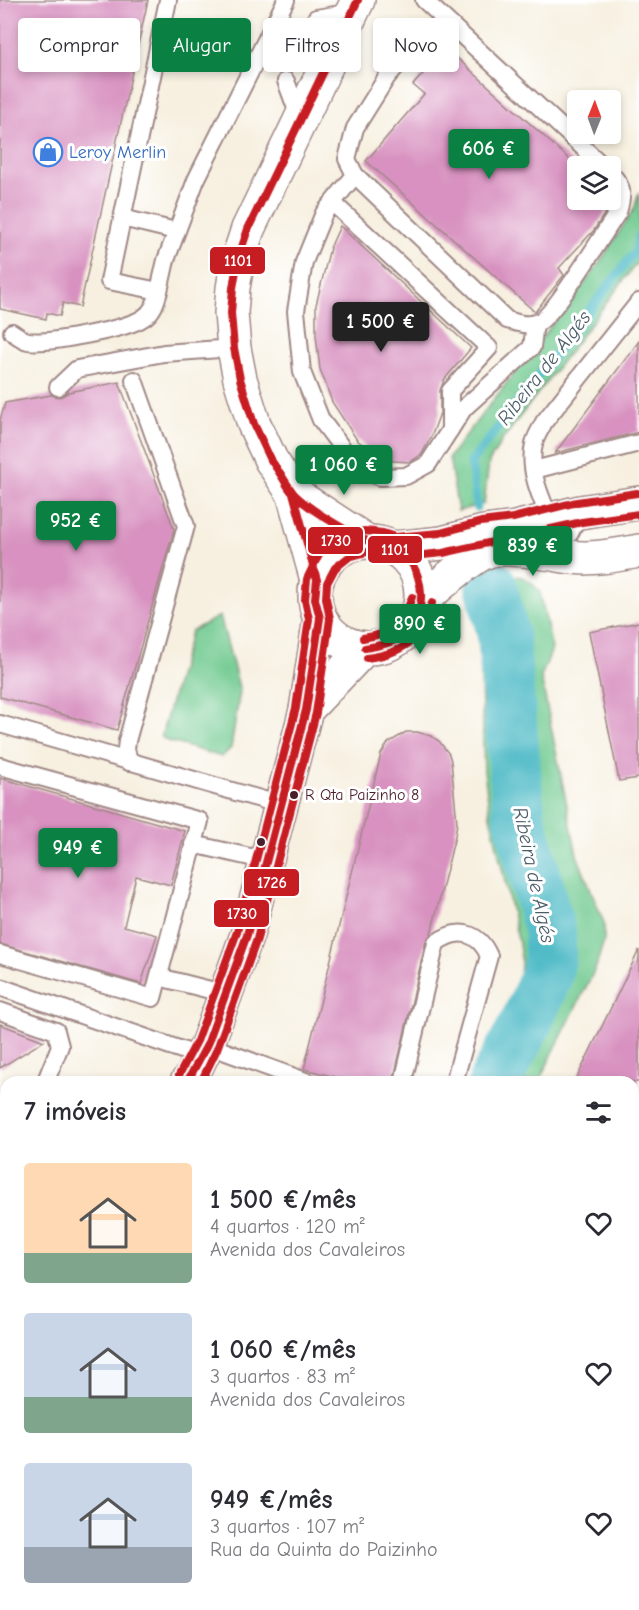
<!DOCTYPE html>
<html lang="pt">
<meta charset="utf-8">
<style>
body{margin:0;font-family:"Comic Neue",sans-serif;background:#f2f2f3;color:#2b2b33;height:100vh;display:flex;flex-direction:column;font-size:22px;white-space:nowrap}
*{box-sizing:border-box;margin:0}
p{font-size:20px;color:#7c7c81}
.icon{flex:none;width:33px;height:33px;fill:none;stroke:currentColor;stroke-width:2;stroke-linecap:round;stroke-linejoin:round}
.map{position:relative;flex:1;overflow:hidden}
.drawer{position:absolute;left:0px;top:1076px;width:639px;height:536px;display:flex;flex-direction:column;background:#fff;border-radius:18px 18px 0 0;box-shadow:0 3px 9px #0003}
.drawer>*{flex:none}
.banner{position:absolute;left:18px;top:18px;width:603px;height:54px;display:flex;gap:12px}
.needle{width:39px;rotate:1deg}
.buttons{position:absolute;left:567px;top:90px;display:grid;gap:12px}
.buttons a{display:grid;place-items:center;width:54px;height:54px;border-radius:6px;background:#fff;box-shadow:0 3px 9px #0003;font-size:30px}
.price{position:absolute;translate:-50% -51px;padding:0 14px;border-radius:6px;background:#0b8043;color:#fff;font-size:20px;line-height:39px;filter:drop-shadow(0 2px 3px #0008)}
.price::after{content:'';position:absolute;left:50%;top:36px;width:18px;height:14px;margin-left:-9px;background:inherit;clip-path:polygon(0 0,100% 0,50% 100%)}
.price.current{background:#222;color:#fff}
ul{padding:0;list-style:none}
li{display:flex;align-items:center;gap:18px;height:150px;padding:0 24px}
li span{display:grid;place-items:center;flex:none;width:168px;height:120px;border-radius:6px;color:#555}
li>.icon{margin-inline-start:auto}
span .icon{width:72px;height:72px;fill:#fffc;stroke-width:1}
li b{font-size:26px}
h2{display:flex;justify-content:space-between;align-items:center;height:72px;padding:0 24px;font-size:26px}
.pill{padding:0 21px;border-radius:6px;background:#fff;box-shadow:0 3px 9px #0003;font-size:21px;line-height:54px}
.pill.current{background:#0b8043;color:#fff}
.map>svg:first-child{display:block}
.green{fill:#73cb92;stroke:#5e755e;stroke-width:1.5}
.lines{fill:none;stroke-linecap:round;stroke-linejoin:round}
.stream{stroke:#4dbac6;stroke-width:9}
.river{stroke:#4dbac6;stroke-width:52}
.building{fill:#d891c0}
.service-casing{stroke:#a08886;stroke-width:20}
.tertiary-casing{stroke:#a08886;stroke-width:36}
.service{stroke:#fff;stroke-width:16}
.tertiary{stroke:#fff;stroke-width:33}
.bus-1-casing{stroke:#fff;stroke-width:12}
.bus-2-casing{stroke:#fff;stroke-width:12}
.bus-3-casing{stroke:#fff;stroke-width:12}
.bus-1{stroke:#c61d23;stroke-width:8}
.bus-2{stroke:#c61d23;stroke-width:8}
.bus-3{stroke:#c61d23;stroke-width:8}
.bus-dot{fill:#4a1f2b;stroke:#fff;stroke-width:2}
.labels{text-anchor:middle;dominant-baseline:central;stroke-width:6;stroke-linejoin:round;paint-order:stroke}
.bus-label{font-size:16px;fill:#4a1f2b;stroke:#fff;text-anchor:start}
.shop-label{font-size:18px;fill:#366cbe;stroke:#fff;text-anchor:start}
.water-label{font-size:20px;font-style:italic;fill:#4b5d69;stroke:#fff}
.line-badge{stroke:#fff;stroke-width:2}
.badge-label{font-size:16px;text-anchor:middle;font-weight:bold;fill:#fff}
</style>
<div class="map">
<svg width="639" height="1610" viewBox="0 0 639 1610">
<rect width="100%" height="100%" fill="#fff"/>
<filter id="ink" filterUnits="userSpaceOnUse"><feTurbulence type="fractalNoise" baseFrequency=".0167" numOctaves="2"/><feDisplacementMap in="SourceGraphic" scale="12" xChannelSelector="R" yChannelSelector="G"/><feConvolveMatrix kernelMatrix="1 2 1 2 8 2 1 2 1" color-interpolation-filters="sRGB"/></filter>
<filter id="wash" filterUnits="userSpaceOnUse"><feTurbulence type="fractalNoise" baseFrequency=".008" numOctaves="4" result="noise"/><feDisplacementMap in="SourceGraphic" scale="24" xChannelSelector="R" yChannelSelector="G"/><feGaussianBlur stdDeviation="1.35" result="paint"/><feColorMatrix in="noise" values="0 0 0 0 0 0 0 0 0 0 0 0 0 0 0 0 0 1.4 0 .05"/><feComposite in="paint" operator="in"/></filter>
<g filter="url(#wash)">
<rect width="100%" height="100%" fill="#f7f0e0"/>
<g class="green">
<path d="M 639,192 L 639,260 L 503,439 L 489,462 L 484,504 L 458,511 L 449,457 L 596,268 L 634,209 Z"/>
<path d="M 506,575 L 523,577 L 532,583 L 540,592 L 552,649 L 541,677 L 577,855 L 604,923 L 604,940 L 596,967 L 539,1081 L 469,1081 L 514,1004 L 520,980 L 521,961 L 519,944 L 490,815 L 484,771 L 478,585 Z"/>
<path d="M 220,616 L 240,691 L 231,748 L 222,757 L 168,741 L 161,737 L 191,631 Z"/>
<path d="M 441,1605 L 531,1605 L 531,1610 L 440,1610 Z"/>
</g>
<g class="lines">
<path class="stream" d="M 477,507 L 471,462 L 635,252 L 639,236"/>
<g class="river">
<path d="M 491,585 L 503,635 L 519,816 L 550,933 L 550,958 L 546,977 L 525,1025 L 494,1082"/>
<path d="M 491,1610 L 491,1605"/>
</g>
</g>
<g id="blocks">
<g class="building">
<path d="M 0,0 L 148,0 L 80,307 L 63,303 L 60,316 L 47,313 L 46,319 L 0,309 Z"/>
<path d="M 446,48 L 578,167 L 578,200 L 610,200 L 608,208 L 594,230 L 559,268 L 564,275 L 535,312 L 366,161 L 424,94 L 413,85 Z"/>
<path d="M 340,226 L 471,348 L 444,380 L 440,391 L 440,413 L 432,435 L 422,454 L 410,462 L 393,461 L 379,457 L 357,440 L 332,402 L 320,369 L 316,335 L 316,305 L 330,248 Z"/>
<path d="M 639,341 L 639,432 L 555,453 Z"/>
<path d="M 119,382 L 174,529 L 117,730 L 0,697 L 0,420 L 5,403 L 51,395 L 60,397 L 69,392 Z"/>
<path d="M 639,622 L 639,778 L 619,781 L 589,632 Z"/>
<path d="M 406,732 L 417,732 L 431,736 L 439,741 L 449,754 L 451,761 L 457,823 L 455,836 L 431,934 L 426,941 L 393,1082 L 355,1082 L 304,1069 L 381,754 L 388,743 Z"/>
<path d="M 0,778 L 185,831 L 171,885 L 136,876 L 124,926 L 157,935 L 141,984 L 0,944 Z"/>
<path d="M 639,950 L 639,1082 L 575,1082 Z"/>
<path d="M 0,1024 L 44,1041 L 0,1068 Z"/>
</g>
</g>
</g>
<g filter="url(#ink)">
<use href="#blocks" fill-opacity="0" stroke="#a08886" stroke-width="1.5"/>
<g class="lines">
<g class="service-casing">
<g id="service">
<path d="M 168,0 L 109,281 L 159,291 L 166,260 L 196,180 L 286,0"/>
<path d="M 424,0 L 603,166"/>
<path d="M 316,18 L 353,12"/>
<path d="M 445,20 L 413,47 L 387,77 L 355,128 L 347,159 L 355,175 L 507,320 C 519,323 527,327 539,322 C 554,315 606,230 618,212 C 623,195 624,186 610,173"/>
<path d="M 286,81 L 300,119"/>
<path d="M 355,175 L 324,213 L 304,262 L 296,311 L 302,372 L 321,420 L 352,461 L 380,477 L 406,476 L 428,464 L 464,408 L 532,347 L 535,323"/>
<path d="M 333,203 L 489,348 L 450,391 L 450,430"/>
<path d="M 122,218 L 176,231"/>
<path d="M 12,332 C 17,335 22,340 28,341 C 48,344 127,329 143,318 C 153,312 156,302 159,291"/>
<path d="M 58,387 L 77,369 L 164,353 L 234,348"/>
<path d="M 534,470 L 639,443"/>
<path d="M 550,519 C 540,496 528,469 534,444 C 535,437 541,429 544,422 L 639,302"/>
<path d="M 557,553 L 570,533 L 580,512"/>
<path d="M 0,724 L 281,805"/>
<path d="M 129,762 L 126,749 L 127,741 L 186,526 L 134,380"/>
<path d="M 0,766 L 200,821 L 153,998 L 0,954"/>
<path d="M 193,844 L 267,861"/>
<path d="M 159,977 L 226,994"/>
<path d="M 0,987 L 202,1057"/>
<path d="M 0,1011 L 56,1031 L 60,1046 L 47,1078"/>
<path d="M 207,1045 L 308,1082"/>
<path d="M 403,1082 L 436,943 C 457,927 478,931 489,956 L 455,1079 L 452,1082"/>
<path d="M 0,1105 L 6,1101"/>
<path d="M 0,1276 L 6,1286"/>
<path d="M 417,1605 L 417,1610"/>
<path d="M 575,1605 L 576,1610"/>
<path d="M 220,1610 L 228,1605"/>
</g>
</g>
<g class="tertiary-casing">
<g id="tertiary">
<path d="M 293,493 L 366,541"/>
<circle cx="368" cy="595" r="53"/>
<path d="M 394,548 L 442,543 L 484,532 L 515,528 L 580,512 L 639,503"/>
<path d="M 317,580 L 293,493 L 271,460 L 254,424 L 240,379 L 234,348 L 231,313 L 233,288 L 238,259 L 248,229 L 358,0"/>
<path d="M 422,600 C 437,588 472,556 488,551 C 505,545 552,554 570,557 C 593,560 617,555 639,551"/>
<path d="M 306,710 L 365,648"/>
<path d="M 187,1082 L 192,1076 L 207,1045 L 247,935 L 306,710 L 320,618"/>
<path d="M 0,1192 L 6,1188"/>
</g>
</g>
<use href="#service" class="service"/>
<use href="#tertiary" class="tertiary"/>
<g class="bus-1-casing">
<g id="bus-1">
<path d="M 280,473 C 284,479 287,487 292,492 C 307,508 342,528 361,538 C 370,544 381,542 391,547 C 418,558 427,591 417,617 C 409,639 386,645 365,648"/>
<path d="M 187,1082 L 207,1045 L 247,935 L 306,710 L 320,618 L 315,599 L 317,580 L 293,493 L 271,460 L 254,424 L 240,379 L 234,348 L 231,313 L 233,288 L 238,259 L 248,229 L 358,0"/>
</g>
</g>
<g class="bus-2-casing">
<g id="bus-2">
<path d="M 367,658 C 405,653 420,640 432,603"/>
<path d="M 201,1082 L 217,1049 L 257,939 L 316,713 L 330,619 L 326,598 L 327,583 L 335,568 L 349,557 L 367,552 L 394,558 L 443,553 L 582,522 L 639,514"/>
</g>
</g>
<g class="bus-3-casing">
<g id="bus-3">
<path d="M 363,638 C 394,633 402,626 412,597"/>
<path d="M 179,1075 L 197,1041 L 237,932 L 296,708 L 309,619 L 305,600 L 307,579 L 319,554 L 339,538 L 364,531 L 383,533 L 395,537 L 440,533 L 481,522 L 513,518 L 577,502 L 637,493"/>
</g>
</g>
<use href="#bus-1" class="bus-1"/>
<use href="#bus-2" class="bus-2"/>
<use href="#bus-3" class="bus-3"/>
</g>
</g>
<defs>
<g id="shop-ring" transform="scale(1.5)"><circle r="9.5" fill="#fff" stroke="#3f7fe0" stroke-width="1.5"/><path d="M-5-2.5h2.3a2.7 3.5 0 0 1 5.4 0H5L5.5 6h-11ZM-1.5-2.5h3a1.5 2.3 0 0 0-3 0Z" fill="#3f7fe0"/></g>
</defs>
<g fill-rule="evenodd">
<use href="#shop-ring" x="48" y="152"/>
</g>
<g class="bus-dot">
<circle cx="294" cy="795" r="5"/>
<circle cx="261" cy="842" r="5"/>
</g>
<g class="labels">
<g class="bus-label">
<text x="305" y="795">R Qta Paizinho 8</text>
</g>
<g class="shop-label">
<text x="69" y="152">Leroy Merlin</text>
</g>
<g class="water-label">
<text transform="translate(544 368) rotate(-52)">Ribeira de Algés</text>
<text transform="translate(534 875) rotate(78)">Ribeira de Algés</text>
</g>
</g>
<g class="line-badge">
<rect x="209" y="246" width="57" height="29" rx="6" fill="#c61d23"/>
<rect x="307" y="526" width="57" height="29" rx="6" fill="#c61d23"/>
<rect x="367" y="535" width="56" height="29" rx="6" fill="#c61d23"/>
<rect x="243" y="868" width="57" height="29" rx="6" fill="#c61d23"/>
<rect x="213" y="899" width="57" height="29" rx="6" fill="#c61d23"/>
</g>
<g class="badge-label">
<text x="238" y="266">1101</text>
<text x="336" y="546">1730</text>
<text x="395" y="555">1101</text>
<text x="272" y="888">1726</text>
<text x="242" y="919">1730</text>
</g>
</svg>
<div class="buttons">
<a><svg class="needle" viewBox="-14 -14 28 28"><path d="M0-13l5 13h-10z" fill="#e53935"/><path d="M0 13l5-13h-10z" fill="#7c7c81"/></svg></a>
<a><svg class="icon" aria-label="layers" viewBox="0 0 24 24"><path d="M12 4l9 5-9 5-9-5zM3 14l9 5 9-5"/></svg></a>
</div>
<b class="price" style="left:489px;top:180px">606 €</b>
<b class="price current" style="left:381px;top:353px">1 500 €</b>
<b class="price" style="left:344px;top:496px">1 060 €</b>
<b class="price" style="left:76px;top:552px">952 €</b>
<b class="price" style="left:533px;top:577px">839 €</b>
<b class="price" style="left:420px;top:655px">890 €</b>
<b class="price" style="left:78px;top:879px">949 €</b>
<div class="banner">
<a class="pill">Comprar</a>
<a class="pill current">Alugar</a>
<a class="pill">Filtros</a>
<a class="pill">Novo</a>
</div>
<section class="drawer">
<h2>7 imóveis<svg class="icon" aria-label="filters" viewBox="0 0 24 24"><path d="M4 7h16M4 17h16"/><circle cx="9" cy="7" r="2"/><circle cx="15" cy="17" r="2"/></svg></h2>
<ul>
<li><span style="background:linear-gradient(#ffd9b3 75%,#7fa58c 0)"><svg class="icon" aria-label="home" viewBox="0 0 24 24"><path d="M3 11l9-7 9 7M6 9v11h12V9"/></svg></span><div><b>1 500 €/mês</b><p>4 quartos · 120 m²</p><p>Avenida dos Cavaleiros</p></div><svg class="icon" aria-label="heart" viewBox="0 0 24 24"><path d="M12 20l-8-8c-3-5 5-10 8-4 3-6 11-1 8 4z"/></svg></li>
<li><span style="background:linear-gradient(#c9d6e8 70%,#7fa58c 0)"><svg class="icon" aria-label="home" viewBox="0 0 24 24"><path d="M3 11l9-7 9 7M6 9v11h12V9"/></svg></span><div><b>1 060 €/mês</b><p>3 quartos · 83 m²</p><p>Avenida dos Cavaleiros</p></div><svg class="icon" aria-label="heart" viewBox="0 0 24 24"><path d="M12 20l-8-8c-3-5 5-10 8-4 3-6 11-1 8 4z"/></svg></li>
<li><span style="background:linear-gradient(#c9d6e8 70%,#9aa5b1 0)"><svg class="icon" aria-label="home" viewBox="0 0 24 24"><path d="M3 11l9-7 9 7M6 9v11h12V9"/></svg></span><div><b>949 €/mês</b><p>3 quartos · 107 m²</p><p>Rua da Quinta do Paizinho</p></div><svg class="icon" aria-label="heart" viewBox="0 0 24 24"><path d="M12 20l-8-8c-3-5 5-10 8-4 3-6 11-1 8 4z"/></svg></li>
</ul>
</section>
</div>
